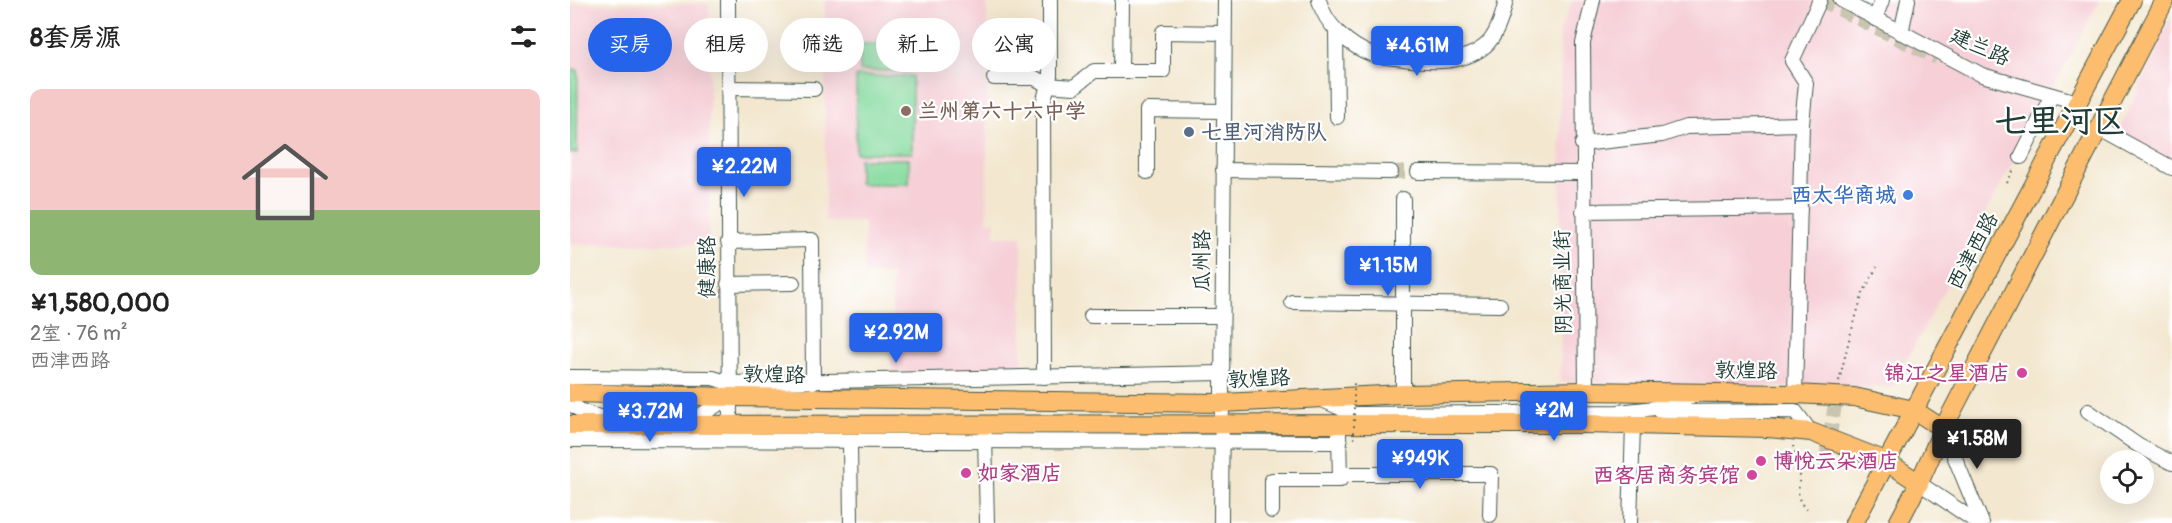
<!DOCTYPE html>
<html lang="zh">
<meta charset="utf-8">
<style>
body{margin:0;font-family:Pangolin,"LXGW WenKai TC",sans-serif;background:#f2f2f2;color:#222;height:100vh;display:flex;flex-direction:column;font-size:22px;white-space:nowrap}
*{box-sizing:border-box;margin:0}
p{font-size:20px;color:#767676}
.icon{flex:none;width:33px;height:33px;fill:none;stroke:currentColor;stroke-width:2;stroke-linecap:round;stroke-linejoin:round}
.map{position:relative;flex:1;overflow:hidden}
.drawer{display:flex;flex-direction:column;background:#fff;width:570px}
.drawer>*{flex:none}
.top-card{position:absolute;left:18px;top:18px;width:570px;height:54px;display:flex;gap:12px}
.tools{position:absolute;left:1530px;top:450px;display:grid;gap:12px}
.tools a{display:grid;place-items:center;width:54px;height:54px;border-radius:50%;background:#fff;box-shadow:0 6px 24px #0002;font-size:30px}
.price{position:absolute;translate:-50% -51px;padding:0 14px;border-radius:6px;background:#2563eb;color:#fff;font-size:20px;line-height:39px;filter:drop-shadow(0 2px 3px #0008)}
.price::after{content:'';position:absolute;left:50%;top:36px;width:18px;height:14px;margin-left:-9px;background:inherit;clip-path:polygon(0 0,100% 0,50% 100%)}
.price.on{background:#222;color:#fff}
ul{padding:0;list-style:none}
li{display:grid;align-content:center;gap:12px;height:318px;padding:0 30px}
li+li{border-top:2px solid #e0e0e0}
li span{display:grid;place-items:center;height:186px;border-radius:12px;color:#555}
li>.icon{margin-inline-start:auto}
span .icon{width:108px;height:108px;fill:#fffc;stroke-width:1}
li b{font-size:26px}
h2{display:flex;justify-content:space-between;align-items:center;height:72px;padding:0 30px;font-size:26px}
.tag{padding:0 21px;border-radius:27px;background:#fff;box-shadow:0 6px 24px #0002;font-size:21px;line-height:54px}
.tag.on{background:#2563eb;color:#fff}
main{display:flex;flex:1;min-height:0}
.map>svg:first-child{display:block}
.built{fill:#f6cfd7}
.green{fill:#84da9d;stroke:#528c68;stroke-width:1.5}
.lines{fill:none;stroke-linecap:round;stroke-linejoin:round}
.minor-tunnel{stroke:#c9c5b0;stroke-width:14;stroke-dasharray:14 7;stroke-linecap:butt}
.minor-casing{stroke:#3f564b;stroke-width:16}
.major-casing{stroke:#3f564b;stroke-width:20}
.path{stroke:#3f564b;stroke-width:2;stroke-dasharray:1.5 4.5;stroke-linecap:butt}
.minor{stroke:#fff;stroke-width:14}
.major{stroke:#fcbd6e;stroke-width:18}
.path-bridge{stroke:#3f564b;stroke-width:2;stroke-dasharray:1.5 4.5;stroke-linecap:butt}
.education-dot{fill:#8d6e63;stroke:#fff;stroke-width:2}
.service-dot{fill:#5c6f8a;stroke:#fff;stroke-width:2}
.shop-dot{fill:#3f7fe0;stroke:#fff;stroke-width:2}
.hotel-dot{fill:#d1479c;stroke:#fff;stroke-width:2}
.labels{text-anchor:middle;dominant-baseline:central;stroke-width:4.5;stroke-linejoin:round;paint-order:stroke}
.street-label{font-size:21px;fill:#1f3d34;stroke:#fff}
.education-label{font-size:21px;font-weight:bold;fill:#785e54;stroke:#fff;text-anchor:start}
.service-label{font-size:21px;font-weight:bold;fill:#4e5e75;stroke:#fff;text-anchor:start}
.shop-label{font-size:21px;font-weight:bold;fill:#366cbe;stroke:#fff;text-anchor:end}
.hotel-label{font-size:21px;font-weight:bold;fill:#b23c85;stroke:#fff;text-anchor:end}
.town-label{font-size:33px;font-weight:bold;fill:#1f3d34;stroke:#fff}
</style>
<main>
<section class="drawer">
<h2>8套房源<svg class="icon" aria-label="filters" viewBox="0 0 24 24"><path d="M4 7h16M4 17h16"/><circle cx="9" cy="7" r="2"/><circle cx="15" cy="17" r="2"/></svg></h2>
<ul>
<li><span style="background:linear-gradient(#f6c9c9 65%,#8fb573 0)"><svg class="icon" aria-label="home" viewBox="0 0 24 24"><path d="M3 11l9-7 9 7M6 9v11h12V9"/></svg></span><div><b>¥1,580,000</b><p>2室 · 76 m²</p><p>西津西路</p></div></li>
</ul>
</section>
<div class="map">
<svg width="1602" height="523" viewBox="0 0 1602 523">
<rect width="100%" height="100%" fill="#fff"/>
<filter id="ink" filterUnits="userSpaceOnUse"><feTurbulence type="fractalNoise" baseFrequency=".0167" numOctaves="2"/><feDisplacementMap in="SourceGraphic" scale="12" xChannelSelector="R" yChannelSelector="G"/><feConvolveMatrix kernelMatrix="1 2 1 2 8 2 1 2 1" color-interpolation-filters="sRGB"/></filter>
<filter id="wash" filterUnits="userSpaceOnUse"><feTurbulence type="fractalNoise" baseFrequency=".008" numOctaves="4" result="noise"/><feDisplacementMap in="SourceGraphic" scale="24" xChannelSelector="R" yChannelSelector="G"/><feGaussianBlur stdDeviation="1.35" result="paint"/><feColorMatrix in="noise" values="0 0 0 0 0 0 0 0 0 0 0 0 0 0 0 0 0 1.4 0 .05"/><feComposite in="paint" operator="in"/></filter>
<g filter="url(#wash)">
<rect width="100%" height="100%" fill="#f3e7cf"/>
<g class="built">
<path d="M 255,0 L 417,0 L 417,221 L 425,221 L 425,236 L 452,236 L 452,372 L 322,372 L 322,274 L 294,274 L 294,222 L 255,222 Z"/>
<path d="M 1003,0 L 1530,0 L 1322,387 L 1217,387 L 991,382 L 990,30 Z"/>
<rect x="0" y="4" width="139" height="240"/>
<path d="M 1602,14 L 1602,162 L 1549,131 Z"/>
</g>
<g class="green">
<rect x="290" y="44" width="47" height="27"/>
<path d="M 0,70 L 8,70 L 7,153 L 0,153 Z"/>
<rect x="286" y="76" width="56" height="77"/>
<rect x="289" y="159" width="50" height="25"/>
</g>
</g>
<g filter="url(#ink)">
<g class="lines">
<g class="minor-tunnel">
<path d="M 1251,0 L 1367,58"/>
<path d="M 821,172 L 848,172"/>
<path d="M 1256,458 L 1268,387"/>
</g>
<g class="minor-casing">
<g id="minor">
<path d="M 158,0 L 160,425"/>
<path d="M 749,0 C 755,25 779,46 803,55 C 809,57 818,57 826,58 C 854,62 891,66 915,46 C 927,36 933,14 936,0"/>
<path d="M 1271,0 L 1412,75 L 1507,102"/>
<path d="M 1305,19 L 1312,0"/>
<path d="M 766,30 L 767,117"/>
<path d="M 1331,33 L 1338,0"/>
<path d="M 551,71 L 552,3"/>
<path d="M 424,78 L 465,78 L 477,85 L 504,87 L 524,71 L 593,71 L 593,32 L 654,33"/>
<path d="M 158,88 L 244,89"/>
<path d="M 1529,128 L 1602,168"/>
<path d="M 1012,144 L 1092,135 L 1116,127 L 1232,124"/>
<path d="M 1451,157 L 1482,95"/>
<path d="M 653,170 L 821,172"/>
<path d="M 577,172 L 577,110 L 653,111"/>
<path d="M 848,172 L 1012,173"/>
<path d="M 833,199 L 833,394"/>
<path d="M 1013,211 L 1230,208"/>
<path d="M 158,242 L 242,240 L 243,382"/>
<path d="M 158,284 L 223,283"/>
<path d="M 722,302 L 930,305"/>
<path d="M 521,316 L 652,316"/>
<path d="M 0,377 L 143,378 L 159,383 L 652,373"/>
<path d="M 474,377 L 473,104 L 480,76 L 480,0"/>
<path d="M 1016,391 L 1013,43 L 1023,0"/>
<path d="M 1225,394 L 1232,124 L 1236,83 L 1222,61 L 1250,0"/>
<path d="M 750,399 L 784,414 L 1048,412 L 1095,407 L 1126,395"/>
<path d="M 0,404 C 13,413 25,418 41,418"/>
<path d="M 1518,411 L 1569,446 L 1602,463"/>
<path d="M 1092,416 L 1102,412 L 1225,411 L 1241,432"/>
<path d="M 111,418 L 126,418 L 160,397"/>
<path d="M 1373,429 L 1412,523"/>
<path d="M 415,435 L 417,523"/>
<path d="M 0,440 L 770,442"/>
<path d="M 280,442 L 281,523"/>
<path d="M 770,474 L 921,474 L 920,515"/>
<path d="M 1349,483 L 1408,523"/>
<path d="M 702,511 L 702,480 L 770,480 L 769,433"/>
<path d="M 651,523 L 655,0"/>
<path d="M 1060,523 L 1063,425"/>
</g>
</g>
<g class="major-casing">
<g id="major">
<path d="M 0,393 L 160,397 L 652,403 L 833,394 L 1016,391 L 1225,394 L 1284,397 L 1344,410 L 1373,429"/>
<path d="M 0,425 L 1011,424 L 1198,428 L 1241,432 L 1316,461 L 1349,483"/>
<path d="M 1284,523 L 1562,0"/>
<path d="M 1328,523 L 1349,483 L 1373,429 L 1595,0"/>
</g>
</g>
<g class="path">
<path d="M 1437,183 L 1445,167"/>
<path d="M 1269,381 L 1280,336 L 1293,293 L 1307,267"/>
<path d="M 1223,446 C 1225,453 1230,462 1230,470 C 1231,484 1222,499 1238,510"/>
</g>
<use href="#minor" class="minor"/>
<use href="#major" class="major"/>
<path class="path-bridge" d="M 784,439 L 784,383"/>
</g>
</g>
<circle class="education-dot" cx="336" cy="111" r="6"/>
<circle class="service-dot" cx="619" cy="132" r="6"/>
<circle class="shop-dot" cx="1338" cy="195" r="6"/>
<g class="hotel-dot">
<circle cx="1452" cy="373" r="6"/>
<circle cx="1191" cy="461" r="6"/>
<circle cx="396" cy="473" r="6"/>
<circle cx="1182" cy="475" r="6"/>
</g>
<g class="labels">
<g class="street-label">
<text transform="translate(1410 47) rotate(24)">建兰路</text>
<text transform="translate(1403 251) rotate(-62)">西津西路</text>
<text transform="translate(632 261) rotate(-90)">瓜州路</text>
<text transform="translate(137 267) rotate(-90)">健康路</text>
<text transform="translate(993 282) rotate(-91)">阴光商业街</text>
<text transform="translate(1176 371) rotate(1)">敦煌路</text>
<text transform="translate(204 375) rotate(1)">敦煌路</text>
<text transform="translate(689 379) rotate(-3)">敦煌路</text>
</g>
<g class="education-label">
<text x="348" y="111">兰州第六十六中学</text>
</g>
<g class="service-label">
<text x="631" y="132">七里河消防队</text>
</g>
<g class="shop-label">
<text x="1326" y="195">西太华商城</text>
</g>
<g class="hotel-label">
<text x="1440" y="373">锦江之星酒店</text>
<text x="1203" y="461" text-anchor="start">博悦云朵酒店</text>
<text x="408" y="473" text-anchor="start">如家酒店</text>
<text x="1170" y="475">西客居商务宾馆</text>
</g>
<g class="town-label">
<text x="1490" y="121">七里河区</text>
</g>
</g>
</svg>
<div class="tools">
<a><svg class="icon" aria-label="locate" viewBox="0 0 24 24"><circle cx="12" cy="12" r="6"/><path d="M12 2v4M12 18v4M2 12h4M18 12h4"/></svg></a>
</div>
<b class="price" style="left:847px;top:77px">¥4.61M</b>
<b class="price" style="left:174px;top:198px">¥2.22M</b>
<b class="price" style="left:818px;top:297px">¥1.15M</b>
<b class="price" style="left:326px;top:364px">¥2.92M</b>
<b class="price" style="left:984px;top:442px">¥2M</b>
<b class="price" style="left:80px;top:443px">¥3.72M</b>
<b class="price on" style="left:1407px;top:470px">¥1.58M</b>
<b class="price" style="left:850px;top:490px">¥949K</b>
<div class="top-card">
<a class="tag on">买房</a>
<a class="tag">租房</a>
<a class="tag">筛选</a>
<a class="tag">新上</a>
<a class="tag">公寓</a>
</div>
</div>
</main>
